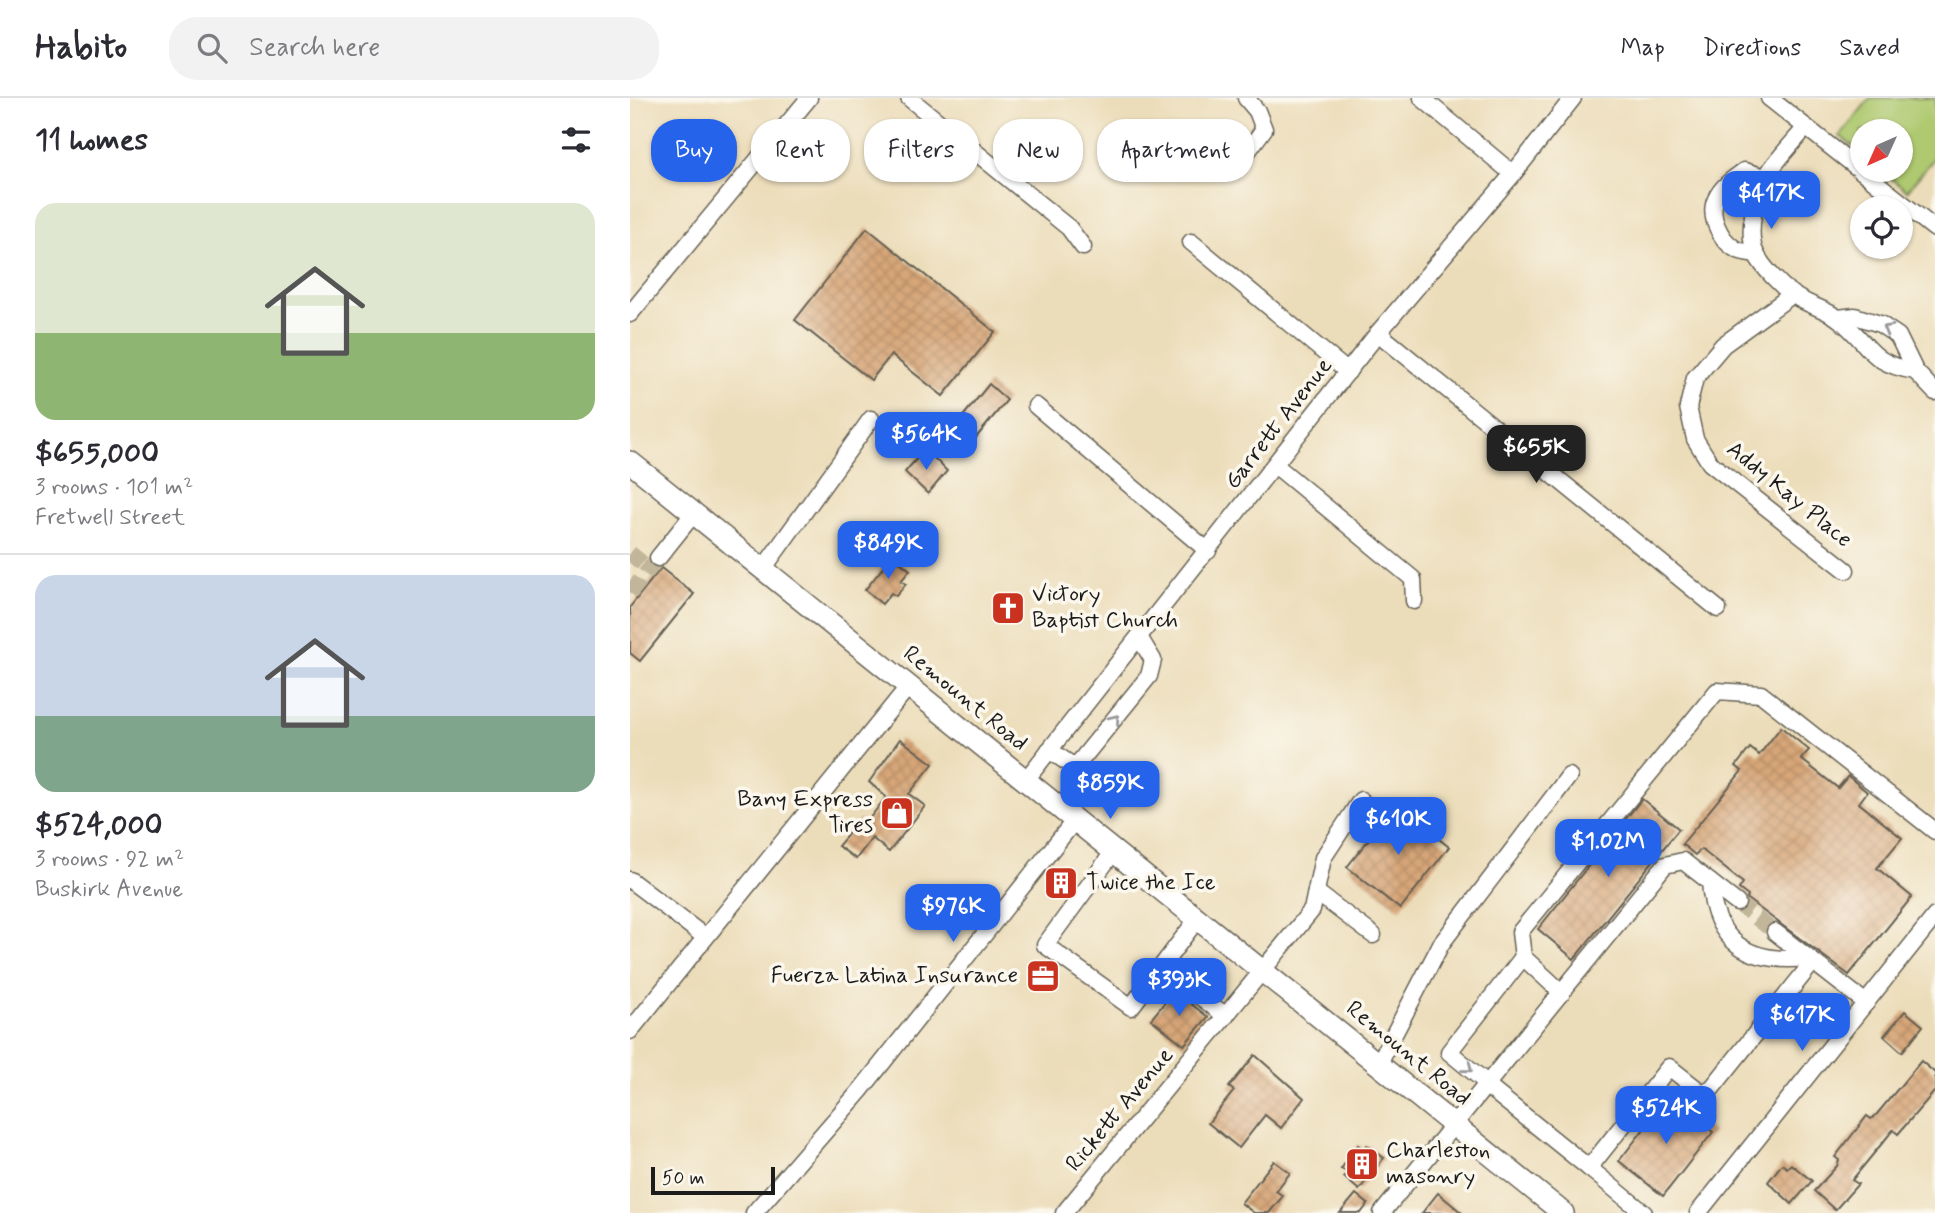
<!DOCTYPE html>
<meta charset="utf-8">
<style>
body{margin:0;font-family:Mynerve,sans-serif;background:#f2f2f3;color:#2b2b33;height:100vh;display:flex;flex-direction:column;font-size:26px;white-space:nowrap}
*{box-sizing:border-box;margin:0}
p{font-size:23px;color:#7c7c81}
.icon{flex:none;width:38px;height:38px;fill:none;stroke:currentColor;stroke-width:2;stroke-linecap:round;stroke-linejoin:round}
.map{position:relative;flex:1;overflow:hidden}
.panel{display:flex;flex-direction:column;background:#fff;width:630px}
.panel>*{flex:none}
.hud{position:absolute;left:21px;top:21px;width:665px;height:63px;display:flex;gap:14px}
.needle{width:46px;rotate:225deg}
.buttons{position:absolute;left:1220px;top:21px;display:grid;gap:14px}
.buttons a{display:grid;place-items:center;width:63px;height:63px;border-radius:50%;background:#fff;box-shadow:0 2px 5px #0004;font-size:35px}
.scale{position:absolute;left:21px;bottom:18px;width:124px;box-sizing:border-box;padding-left:7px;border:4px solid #1c1c1c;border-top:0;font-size:19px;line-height:24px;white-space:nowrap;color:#1c1c1c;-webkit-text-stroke:5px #fbf7ec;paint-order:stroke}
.price{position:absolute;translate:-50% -60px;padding:0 16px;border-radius:14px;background:#2563eb;color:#fff;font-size:23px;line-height:46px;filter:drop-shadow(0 2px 4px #0008)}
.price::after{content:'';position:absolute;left:50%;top:42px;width:21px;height:16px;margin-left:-10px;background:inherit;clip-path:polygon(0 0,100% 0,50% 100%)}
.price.active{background:#222;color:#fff}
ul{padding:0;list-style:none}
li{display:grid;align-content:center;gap:14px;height:371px;padding:0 35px}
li+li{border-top:2px solid #e1e1e2}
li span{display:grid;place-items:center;height:217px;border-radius:21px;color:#555}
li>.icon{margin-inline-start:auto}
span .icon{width:126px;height:126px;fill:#fffc;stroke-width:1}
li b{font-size:30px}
h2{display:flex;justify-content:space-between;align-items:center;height:84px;padding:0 35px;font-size:30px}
.pill{padding:0 24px;border-radius:28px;background:#fff;box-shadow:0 2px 5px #0004;font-size:24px;line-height:63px}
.pill.active{background:#2563eb;color:#fff}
header{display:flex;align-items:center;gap:42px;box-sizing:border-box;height:98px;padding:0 35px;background:#fff;border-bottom:2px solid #e1e1e2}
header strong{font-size:33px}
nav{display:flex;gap:38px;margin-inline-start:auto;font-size:24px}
.search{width:490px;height:63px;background:#f2f2f3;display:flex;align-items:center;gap:18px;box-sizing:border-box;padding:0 24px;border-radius:28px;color:#7c7c81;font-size:26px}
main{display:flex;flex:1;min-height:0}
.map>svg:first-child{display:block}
.green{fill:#aec96f;stroke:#657246;stroke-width:2}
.building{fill:url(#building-cross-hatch)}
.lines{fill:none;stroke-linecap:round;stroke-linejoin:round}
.minor-tunnel{stroke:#c2b69a;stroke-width:16;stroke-dasharray:16 8;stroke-linecap:butt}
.minor-casing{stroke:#656053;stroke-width:19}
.major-casing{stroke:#656053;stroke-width:24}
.minor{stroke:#fff;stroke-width:16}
.major{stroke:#fff;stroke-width:21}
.oneway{stroke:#999}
.labels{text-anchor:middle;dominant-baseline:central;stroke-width:7;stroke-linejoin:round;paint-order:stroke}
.street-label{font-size:23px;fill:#1c1c1c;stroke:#fbf7ec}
.poi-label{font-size:23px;fill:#1c1c1c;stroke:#fbf7ec;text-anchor:start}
</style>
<header>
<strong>Habito</strong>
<div class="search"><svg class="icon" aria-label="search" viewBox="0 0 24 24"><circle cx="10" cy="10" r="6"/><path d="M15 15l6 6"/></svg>Search here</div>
<nav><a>Map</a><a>Directions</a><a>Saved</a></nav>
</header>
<main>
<section class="panel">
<h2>11 homes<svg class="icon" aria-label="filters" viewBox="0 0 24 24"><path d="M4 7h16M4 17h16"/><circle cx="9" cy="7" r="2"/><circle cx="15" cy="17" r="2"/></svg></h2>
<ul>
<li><span style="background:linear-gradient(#dfe7d0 60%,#8fb573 0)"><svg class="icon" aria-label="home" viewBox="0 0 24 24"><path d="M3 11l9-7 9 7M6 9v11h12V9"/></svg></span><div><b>$655,000</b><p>3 rooms · 101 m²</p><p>Fretwell Street</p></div></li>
<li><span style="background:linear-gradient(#c9d6e8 65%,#7fa58c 0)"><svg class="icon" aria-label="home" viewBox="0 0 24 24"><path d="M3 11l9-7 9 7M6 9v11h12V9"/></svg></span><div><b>$524,000</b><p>3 rooms · 92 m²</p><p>Buskirk Avenue</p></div></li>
</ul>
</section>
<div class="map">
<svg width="1305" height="1115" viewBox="0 0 1305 1115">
<defs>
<pattern id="building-cross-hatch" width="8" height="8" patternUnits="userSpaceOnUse" patternTransform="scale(1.75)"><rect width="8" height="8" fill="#d7a678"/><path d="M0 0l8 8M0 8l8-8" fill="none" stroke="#b88e67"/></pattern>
</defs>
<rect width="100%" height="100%" fill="#fbf7ec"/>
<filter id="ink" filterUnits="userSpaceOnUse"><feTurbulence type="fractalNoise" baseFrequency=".0143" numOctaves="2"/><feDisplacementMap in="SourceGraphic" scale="14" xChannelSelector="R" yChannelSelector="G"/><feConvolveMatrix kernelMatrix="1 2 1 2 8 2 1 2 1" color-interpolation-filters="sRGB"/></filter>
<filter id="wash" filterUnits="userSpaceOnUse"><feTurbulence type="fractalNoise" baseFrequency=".00686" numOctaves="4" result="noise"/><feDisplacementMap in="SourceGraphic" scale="28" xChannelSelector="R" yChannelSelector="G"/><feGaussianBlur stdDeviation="1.57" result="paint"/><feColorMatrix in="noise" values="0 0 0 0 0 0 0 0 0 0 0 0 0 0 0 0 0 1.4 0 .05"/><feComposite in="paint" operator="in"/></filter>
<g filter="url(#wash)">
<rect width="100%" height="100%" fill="#ecddba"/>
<path class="green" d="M 1240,0 L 1305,0 L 1305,59 L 1277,93 L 1251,72 L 1270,72 L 1270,33 L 1232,33 L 1232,56 L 1210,38 Z"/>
<g id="blocks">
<g class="building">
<path d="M 237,130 L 365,234 L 313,298 L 261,257 L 241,282 L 165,222 Z"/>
<path d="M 359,286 L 377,302 L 335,353 L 318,337 Z"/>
<path d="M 295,351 L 317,373 L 298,396 L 275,374 Z"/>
<path d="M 262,458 L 280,472 L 271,483 L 276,486 L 266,498 L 261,495 L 252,506 L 235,492 Z"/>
<path d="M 31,470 L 64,496 L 10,563 L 0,555 L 0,509 Z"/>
<path d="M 1151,629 L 1179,652 L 1171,661 L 1208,690 L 1218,678 L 1237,694 L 1229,705 L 1272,740 L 1247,770 L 1282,799 L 1219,877 L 1117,801 L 1118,798 L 1109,791 L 1113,785 L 1071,751 L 1065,757 L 1052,746 L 1112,673 L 1106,668 L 1120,650 L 1129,657 Z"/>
<path d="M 270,641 L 303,666 L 279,696 L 295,708 L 259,754 L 242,740 L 226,761 L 208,748 L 230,722 L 235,726 L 256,699 L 239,684 Z"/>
<path d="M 1012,701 L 1049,731 L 944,861 L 908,831 Z"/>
<path d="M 766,707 L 819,749 L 770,811 L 717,769 Z"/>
<path d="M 544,893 L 578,919 L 554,947 L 521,921 Z"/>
<path d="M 1275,913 L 1293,928 L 1272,954 L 1254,938 Z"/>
<path d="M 625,957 L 674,1000 L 651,1030 L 635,1017 L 609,1050 L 578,1025 L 604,993 L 599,989 Z"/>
<path d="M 1291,963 L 1305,975 L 1305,993 L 1268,1036 L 1263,1032 L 1222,1082 L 1228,1086 L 1205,1112 L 1184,1093 L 1207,1068 L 1209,1062 L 1205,1059 L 1237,1018 L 1241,1021 L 1247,1016 Z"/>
<path d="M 1039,999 L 1083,1034 L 1033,1098 L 989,1063 Z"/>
<path d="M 728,1047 L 733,1051 L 737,1047 L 754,1060 L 729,1092 L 714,1079 L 718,1074 L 711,1071 Z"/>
<path d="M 644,1063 L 660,1075 L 646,1093 L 653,1098 L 639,1115 L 624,1115 L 611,1105 Z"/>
<path d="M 1152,1066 L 1157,1070 L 1161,1066 L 1182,1083 L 1162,1106 L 1138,1084 Z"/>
<path d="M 808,1095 L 832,1115 L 792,1115 Z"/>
<path d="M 726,1096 L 738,1106 L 731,1115 L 710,1115 Z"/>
</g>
</g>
</g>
<g filter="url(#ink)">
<use href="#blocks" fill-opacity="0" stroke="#656053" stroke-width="2"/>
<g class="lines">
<g class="minor-tunnel">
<path d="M 0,455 L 19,471"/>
<path d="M 0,495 L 28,460"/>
<path d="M 1107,805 L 1145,834"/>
</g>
<g class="minor-casing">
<g id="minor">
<path d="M 279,0 L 439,130 L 453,149"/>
<path d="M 792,0 L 883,76"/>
<path d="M 1139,0 L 1305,131"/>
<path d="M 1176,29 C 1163,45 1147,61 1136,79 C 1125,97 1116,136 1126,156 C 1133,170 1150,187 1162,196 C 1176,207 1195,210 1209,221 C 1242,247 1237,265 1285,273"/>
<path d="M 604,72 L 634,31 L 627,13 L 616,0"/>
<path d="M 561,144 L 718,274"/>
<path d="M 1126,156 C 1119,155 1109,154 1104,150 C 1090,141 1078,117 1086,101 C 1092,88 1103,81 1114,73 L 1135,79"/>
<path d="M 1163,196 L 1093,247 L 1065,280 L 1058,309 L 1065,341 L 1080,365 L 1216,472"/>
<path d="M 0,216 L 179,0"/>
<path d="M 1208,220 L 1225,218 L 1250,226 L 1268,238 L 1285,273 L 1305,294"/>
<path d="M 748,235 L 1088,511"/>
<path d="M 406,308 L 578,453"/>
<path d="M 645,367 L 783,481 L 784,503"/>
<path d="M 28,460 L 64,415"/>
<path d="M 133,471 L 241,321"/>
<path d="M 419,652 L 443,668 L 447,667 L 519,578 L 523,562 L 509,539"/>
<path d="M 395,683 L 748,235 L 883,76 L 943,0"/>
<path d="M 484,753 L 415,847 L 501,909 L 568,820"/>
<path d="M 0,782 L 75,839"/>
<path d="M 1080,784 C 1084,845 1119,866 1177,860"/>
<path d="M 686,794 L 743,837"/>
<path d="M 1145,834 L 1236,905"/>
<path d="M 531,869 L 596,918"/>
<path d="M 932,895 L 893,859 L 890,834 L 1087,593 L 1131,596 L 1305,733"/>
<path d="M 0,933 L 278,589"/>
<path d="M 749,965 L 811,846 L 939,678"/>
<path d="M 858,986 L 819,954 L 893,859"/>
<path d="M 857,988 L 959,1070 L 1039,969 L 1072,995 L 1082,990 L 1183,864"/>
<path d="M 959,1070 L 1014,1115"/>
<path d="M 124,1115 L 230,993 L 445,722"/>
<path d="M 434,1115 L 682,812 L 693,760 L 731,702"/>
<path d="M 752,1115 L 1035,767 L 1053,763 L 1107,805"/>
<path d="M 1068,1115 L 1305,818"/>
</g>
</g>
<g class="major-casing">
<path id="major" d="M 0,364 L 933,1115"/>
</g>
<use href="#minor" class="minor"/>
<use href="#major" class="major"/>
</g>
<defs><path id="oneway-chevron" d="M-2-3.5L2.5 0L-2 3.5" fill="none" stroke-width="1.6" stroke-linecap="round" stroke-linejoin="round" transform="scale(1.75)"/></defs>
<g class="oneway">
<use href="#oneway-chevron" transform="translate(1257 231) rotate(-150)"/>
<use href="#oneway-chevron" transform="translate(485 621) rotate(-51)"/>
<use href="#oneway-chevron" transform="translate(838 970) rotate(39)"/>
</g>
</g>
<defs>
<g id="church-square" transform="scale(1.75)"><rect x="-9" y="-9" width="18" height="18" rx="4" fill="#c8321e" stroke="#fbf7ec"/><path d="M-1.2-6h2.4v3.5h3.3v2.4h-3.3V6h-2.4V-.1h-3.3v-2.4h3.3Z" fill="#fff"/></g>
<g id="shop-square" transform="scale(1.75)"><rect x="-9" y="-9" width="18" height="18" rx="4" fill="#c8321e" stroke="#fbf7ec"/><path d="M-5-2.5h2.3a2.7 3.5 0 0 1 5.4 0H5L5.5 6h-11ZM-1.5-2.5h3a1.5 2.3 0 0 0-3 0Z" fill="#fff"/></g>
<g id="building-square" transform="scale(1.75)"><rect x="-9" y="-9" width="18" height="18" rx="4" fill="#c8321e" stroke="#fbf7ec"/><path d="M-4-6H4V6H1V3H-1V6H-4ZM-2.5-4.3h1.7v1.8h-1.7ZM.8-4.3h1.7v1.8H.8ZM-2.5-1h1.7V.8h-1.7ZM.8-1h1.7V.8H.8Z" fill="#fff"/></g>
<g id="office-square" transform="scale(1.75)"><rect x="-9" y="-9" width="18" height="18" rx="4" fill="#c8321e" stroke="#fbf7ec"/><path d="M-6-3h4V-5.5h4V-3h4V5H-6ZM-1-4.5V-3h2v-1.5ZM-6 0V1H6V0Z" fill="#fff"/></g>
</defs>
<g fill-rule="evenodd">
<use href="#church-square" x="378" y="510"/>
<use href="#shop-square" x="267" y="715"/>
<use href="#building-square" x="431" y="785"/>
<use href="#office-square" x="413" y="878"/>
<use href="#building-square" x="732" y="1066"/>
</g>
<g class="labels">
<g class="street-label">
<text transform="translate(649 326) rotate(-52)">Garrett Avenue</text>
<text transform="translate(1159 397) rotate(39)">Addy Kay Place</text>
<text transform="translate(335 601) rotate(39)">Remount Road</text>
<text transform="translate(778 956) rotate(39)">Remount Road</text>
<text transform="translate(490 1012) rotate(-50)">Rickett Avenue</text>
</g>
<g class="poi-label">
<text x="402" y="497">Victory<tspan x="402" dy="26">Baptist Church</tspan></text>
<text x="243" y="702" text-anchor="end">Bany Express<tspan x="243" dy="26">Tires</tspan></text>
<text x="456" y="785">Twice the Ice</text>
<text x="388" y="878" text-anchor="end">Fuerza Latina Insurance</text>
<text x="756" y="1053">Charleston<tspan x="756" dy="26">masonry</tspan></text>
</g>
</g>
</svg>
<div class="buttons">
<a><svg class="needle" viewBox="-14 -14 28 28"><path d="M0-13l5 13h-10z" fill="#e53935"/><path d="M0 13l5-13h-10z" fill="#7c7c81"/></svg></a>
<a><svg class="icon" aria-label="locate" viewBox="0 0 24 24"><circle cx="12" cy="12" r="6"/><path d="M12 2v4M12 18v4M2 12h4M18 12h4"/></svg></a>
</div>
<div class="scale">50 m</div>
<b class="price" style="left:1141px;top:133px">$417K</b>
<b class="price" style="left:296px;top:374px">$564K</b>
<b class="price active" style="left:906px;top:387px">$655K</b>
<b class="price" style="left:258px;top:483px">$849K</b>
<b class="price" style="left:480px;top:723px">$859K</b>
<b class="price" style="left:768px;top:759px">$610K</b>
<b class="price" style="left:978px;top:781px">$1.02M</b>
<b class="price" style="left:323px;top:846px">$976K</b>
<b class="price" style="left:549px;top:920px">$393K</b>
<b class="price" style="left:1172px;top:955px">$617K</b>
<b class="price" style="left:1036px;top:1048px">$524K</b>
<div class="hud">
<a class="pill active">Buy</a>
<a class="pill">Rent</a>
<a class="pill">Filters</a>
<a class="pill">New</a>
<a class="pill">Apartment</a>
</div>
</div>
</main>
